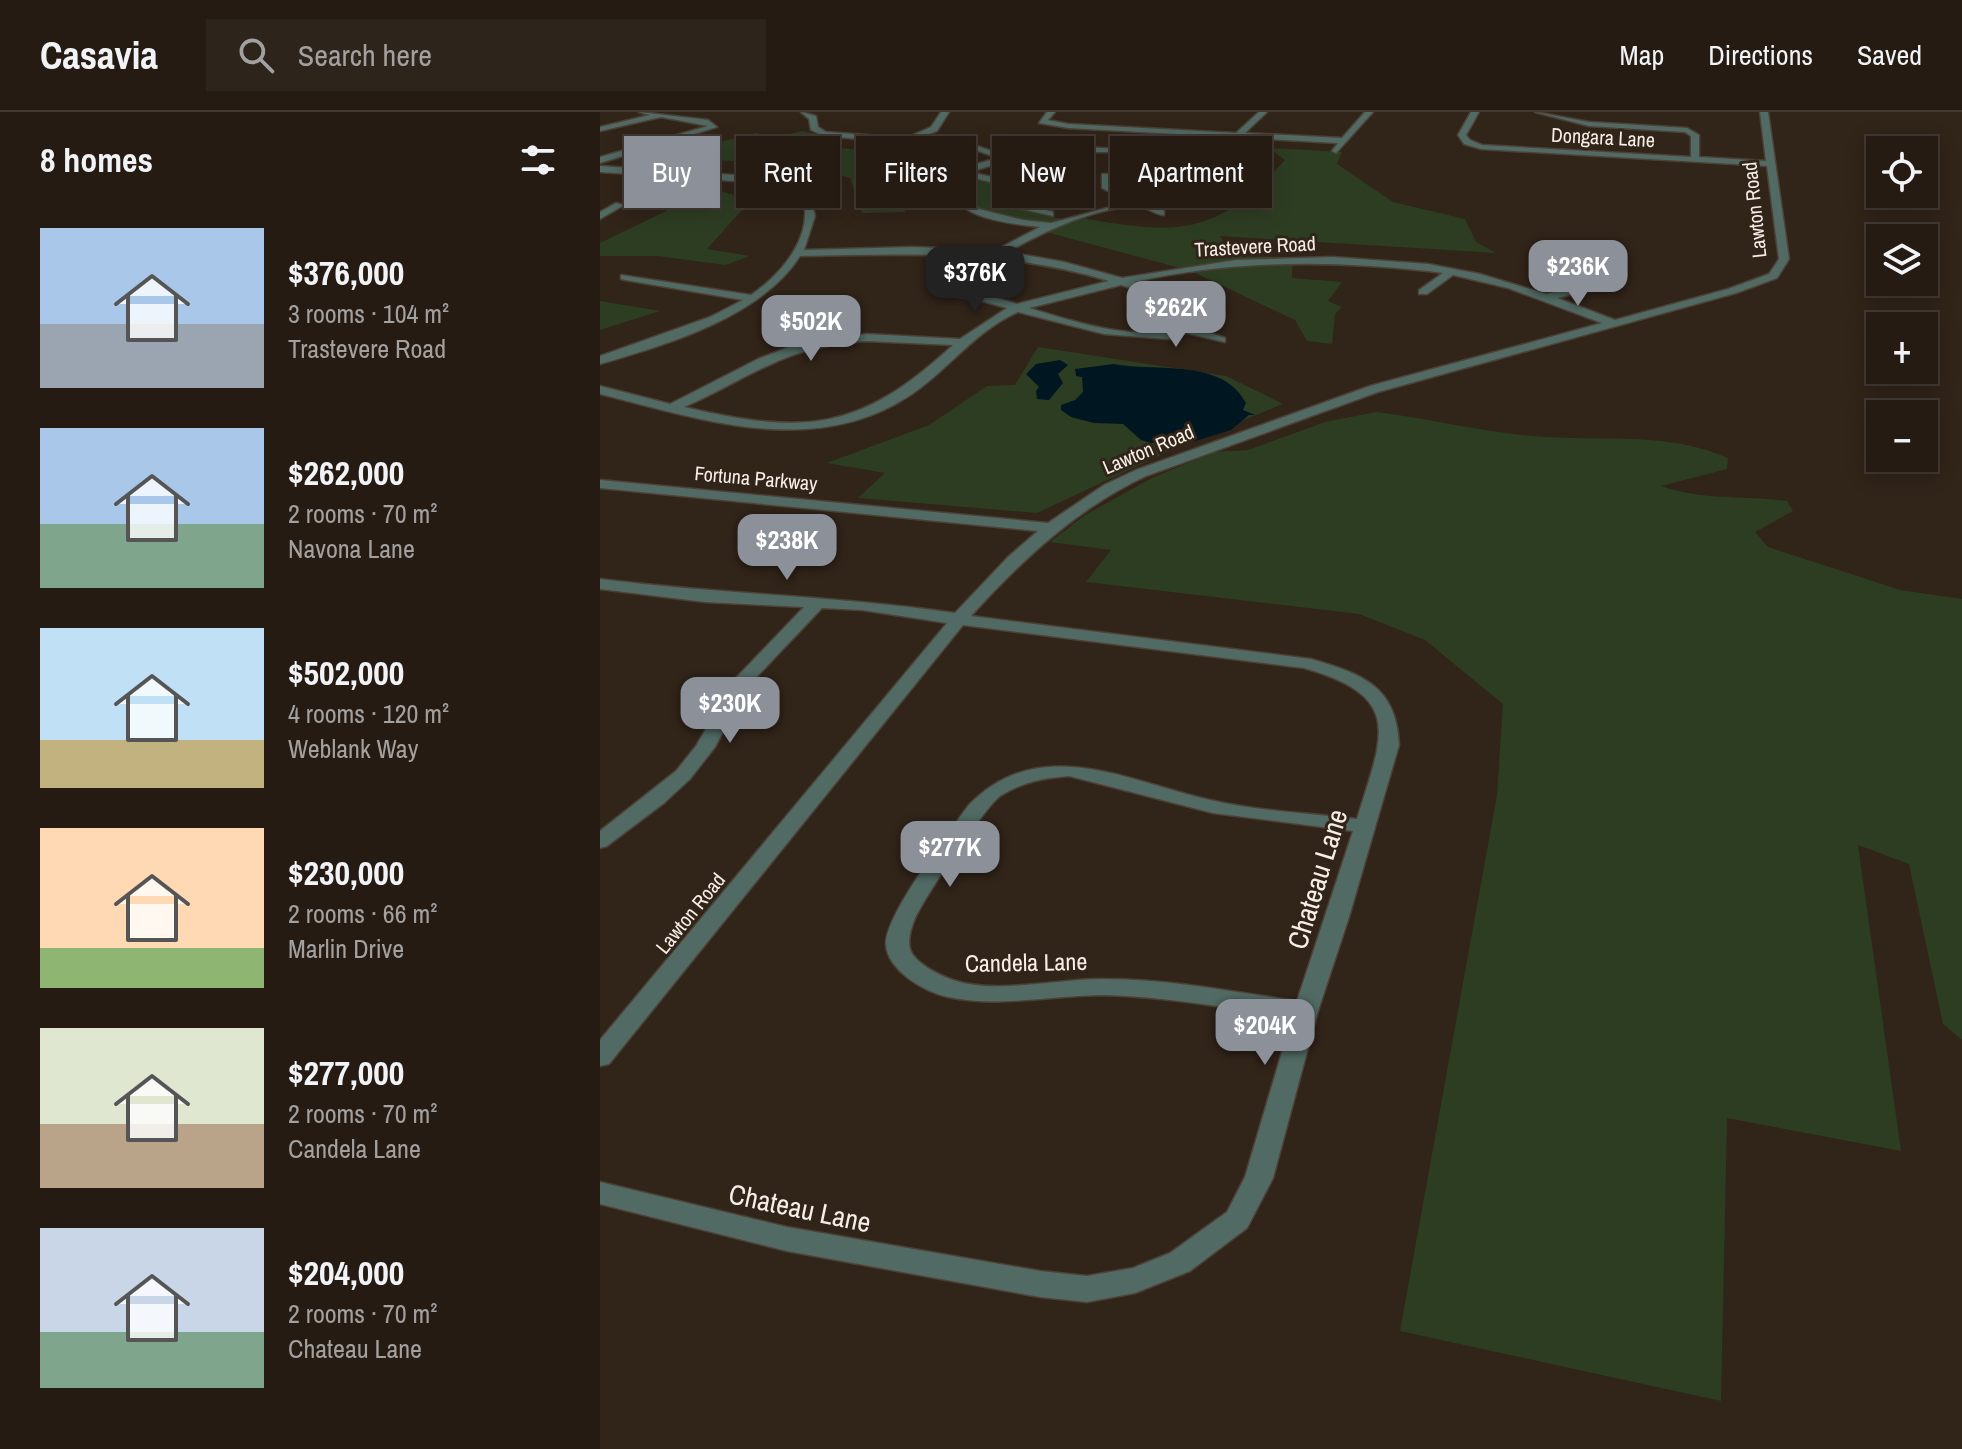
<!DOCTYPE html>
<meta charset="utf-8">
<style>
body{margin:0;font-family:"Archivo Narrow",sans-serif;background:#2d241c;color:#f1f3f6;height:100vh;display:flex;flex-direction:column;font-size:30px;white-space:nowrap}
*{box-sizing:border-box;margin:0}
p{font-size:26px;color:#a3a1a0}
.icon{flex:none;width:44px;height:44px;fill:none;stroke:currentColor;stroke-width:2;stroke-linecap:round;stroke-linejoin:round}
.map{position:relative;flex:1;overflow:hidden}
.panel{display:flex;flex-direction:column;background:#251b13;width:600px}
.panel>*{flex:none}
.hud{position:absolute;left:24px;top:24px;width:760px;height:72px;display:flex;gap:16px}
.tools{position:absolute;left:1266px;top:24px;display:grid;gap:16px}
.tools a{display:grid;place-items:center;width:72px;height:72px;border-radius:0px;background:#251b13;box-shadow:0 4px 20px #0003,0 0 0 2px #423933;font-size:40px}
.price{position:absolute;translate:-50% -68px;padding:0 18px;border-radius:16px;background:#8c9099;color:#fff;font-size:26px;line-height:52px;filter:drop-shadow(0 2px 4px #0008)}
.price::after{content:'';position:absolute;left:50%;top:48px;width:24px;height:18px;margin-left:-12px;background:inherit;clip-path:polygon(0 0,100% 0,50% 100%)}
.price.current{background:#222;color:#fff}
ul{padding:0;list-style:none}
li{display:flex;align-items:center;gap:24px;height:200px;padding:0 40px}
li span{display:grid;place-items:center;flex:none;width:224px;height:160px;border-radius:0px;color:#555}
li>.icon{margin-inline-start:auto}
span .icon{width:96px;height:96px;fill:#fffc;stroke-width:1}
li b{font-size:34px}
h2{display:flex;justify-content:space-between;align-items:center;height:96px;padding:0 40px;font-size:34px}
.pill{padding:0 28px;border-radius:0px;background:#251b13;box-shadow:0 4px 20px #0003,0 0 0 2px #423933;font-size:28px;line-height:72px}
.pill.current{background:#8c9099;color:#fff}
header{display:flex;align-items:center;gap:48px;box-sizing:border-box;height:112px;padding:0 40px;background:#251b13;border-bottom:2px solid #423933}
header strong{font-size:38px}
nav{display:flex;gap:44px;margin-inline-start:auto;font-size:28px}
.search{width:560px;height:72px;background:#2d241c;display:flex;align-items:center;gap:20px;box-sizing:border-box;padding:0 28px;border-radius:0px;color:#a3a1a0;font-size:30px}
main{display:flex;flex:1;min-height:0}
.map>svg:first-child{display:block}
.green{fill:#2d3d22}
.water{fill:#001621}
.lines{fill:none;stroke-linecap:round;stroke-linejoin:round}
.minor-casing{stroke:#4d4036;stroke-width:3}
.minor{fill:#516a64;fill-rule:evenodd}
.labels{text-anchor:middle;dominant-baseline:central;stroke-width:6;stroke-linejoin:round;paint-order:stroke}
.far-street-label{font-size:20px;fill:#f7eee7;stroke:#312419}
.street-label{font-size:24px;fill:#f7eee7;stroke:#312419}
.near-street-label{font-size:28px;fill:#f7eee7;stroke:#312419}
</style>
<header>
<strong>Casavia</strong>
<div class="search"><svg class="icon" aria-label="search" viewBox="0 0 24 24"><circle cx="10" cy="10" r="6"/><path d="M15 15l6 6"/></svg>Search here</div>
<nav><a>Map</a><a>Directions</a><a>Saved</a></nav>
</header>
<main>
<section class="panel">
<h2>8 homes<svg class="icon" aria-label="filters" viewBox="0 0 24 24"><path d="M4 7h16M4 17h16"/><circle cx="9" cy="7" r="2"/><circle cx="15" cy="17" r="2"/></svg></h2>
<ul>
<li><span style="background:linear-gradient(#a9c7e8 60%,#9aa5b1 0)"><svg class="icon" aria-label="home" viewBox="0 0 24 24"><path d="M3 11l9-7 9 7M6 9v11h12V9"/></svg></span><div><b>$376,000</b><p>3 rooms · 104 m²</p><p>Trastevere Road</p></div></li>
<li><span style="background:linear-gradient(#a9c7e8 60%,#7fa58c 0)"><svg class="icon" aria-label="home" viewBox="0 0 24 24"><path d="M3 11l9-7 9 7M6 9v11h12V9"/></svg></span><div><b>$262,000</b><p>2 rooms · 70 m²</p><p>Navona Lane</p></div></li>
<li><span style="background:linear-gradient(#bfe0f5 70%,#c2b280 0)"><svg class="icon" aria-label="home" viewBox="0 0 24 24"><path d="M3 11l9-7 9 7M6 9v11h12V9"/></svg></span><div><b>$502,000</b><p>4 rooms · 120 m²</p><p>Weblank Way</p></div></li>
<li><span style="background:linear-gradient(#ffd9b3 75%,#8fb573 0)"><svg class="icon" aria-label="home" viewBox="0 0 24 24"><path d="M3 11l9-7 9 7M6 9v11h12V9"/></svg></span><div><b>$230,000</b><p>2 rooms · 66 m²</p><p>Marlin Drive</p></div></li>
<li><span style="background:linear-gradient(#dfe7d0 60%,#b9a48a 0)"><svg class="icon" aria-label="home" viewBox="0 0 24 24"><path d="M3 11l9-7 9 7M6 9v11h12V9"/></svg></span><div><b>$277,000</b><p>2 rooms · 70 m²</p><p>Candela Lane</p></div></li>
<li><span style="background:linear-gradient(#c9d6e8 65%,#7fa58c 0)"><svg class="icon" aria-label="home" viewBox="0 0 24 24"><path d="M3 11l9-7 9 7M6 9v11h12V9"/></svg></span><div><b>$204,000</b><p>2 rooms · 70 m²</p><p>Chateau Lane</p></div></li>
</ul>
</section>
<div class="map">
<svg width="1362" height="1337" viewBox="0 0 1362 1337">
<rect width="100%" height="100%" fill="#312419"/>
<g class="green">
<path d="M 202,19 L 244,27 L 230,35 L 280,40 L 357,55 L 339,67 L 300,67 L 305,100 L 262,101 L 250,66 L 202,53 L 61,45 L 156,21 L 177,25 Z"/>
<path d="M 669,36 L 742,40 L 737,52 L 793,90 L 865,107 L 876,130 L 896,141 L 620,124 L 630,144 L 693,145 L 692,166 L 742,170 L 728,189 L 742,195 L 735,202 L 732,232 L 707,229 L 695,208 L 591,159 L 446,120 L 459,114 L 384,100 L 356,76 L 357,66 C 387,54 392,80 409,92 C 421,100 469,111 482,106 C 579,123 615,125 685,48 Z"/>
<path d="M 110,76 L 151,88 L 107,137 L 150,144 L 126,153 L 57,144 L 0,144 L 0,131 L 64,100 L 87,83 Z"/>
<path d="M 0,189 L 60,199 L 0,218 Z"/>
<path d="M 438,235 L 626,264 L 683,292 L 576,336 L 437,401 L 258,386 L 285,361 L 227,351 L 329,313 L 387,274 L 415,273 Z"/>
<path d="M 776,300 C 833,307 890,322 947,325 C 1010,329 1068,320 1128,346 L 1127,357 L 1061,374 C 1105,389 1142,383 1187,389 L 1193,399 L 1155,420 L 1168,435 L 1300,478 L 1362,487 L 1362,928 L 1343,912 L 1309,752 L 1258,733 L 1301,1039 L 1127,1006 L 1121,1289 L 800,1219 L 897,683 L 903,592 L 825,528 L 759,502 L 486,470 L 511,438 L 450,430 L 485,403 L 552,366 L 614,340 L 648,338 L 725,310 Z"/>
</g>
<g class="water">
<path d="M 460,248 L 468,253 L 458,262 L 463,271 L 449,288 L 437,287 L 436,279 L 439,275 L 426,262 L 436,252 Z"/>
<path d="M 514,252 C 556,260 623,246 646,291 L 643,298 L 655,303 L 649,303 L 631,318 L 595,329 L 551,331 L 541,328 L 523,312 L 494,311 L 471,305 L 461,298 L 461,293 L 475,288 L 483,280 L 482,265 L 476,264 L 475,257 Z"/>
</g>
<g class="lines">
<g class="minor-casing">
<g id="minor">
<path d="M 39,0 L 108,8 L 117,15 L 0,51 L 0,45 L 108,14 L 61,5 L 0,19 L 0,15 L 50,3 Z"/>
<path d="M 201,0 L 216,4 L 218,15 L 226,20 L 306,26 L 331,15 L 341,0 L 349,0 L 337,19 L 316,27 L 371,32 L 406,44 L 482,35 L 560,39 L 592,48 L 611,62 C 600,84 570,85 547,91 L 564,99 L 564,103 C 554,103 545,93 535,94 C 495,96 442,120 408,140 L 464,150 L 522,166 L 636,148 L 732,145 L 828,152 L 880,162 L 946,182 L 1001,169 L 1006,172 L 1005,174 L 957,186 L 1015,208 L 1128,177 L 1169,162 L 1179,147 L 1167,54 L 881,37 L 864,32 L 858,23 L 871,0 L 879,0 L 866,23 L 870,28 L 882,33 L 1091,45 L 1091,24 L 1085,20 L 989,14 L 935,0 L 989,10 L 1087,16 L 1099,23 L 1099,45 L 1166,49 L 1160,0 L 1168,0 L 1189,147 L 1177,166 L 1136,181 L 778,280 L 546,364 C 476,397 423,447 371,504 L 711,547 C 762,562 797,574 799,633 L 749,805 L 718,899 L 673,1066 L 647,1116 L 590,1159 L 535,1181 L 487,1190 L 440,1185 L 187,1139 L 0,1092 L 0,1070 L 187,1115 L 440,1159 L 487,1164 L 533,1156 L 570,1141 L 627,1100 L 645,1065 L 692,906 C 630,896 568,885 505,883 C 453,883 399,896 348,885 C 325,880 288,859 286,833 C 284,804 349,721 368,694 C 438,620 527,669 610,688 C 657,699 709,701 757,707 C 782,624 806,585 704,556 L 363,513 L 9,952 L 0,954 L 0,928 L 347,511 L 262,498 L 222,496 L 147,575 L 115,635 L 90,667 L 64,691 L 7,734 L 0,736 L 0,719 L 76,659 L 96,634 L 135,567 L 204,495 L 105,490 L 0,477 L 0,467 C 118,482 237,484 355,501 L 408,445 L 438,419 L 0,376 L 0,368 L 448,411 L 504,373 L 536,358 L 770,274 L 1002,211 L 908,176 L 853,163 L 827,182 L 819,182 L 819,178 L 843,161 L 828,159 C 730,148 631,148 534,170 L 596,191 L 605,200 L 595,216 L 625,226 L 625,230 L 586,221 L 568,227 L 504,222 L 418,200 C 375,219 350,256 312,282 C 216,347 103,308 0,282 L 0,274 L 70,292 L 158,247 L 194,233 L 266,222 L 360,227 L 407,196 L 374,187 L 339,182 L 339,178 L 343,177 L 380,181 L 417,192 L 509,169 C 404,137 308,142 200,144 C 161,205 68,232 0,252 L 0,244 L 110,205 L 143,188 L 25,168 L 21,167 L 21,163 L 151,183 C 183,161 217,121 201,80 L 179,72 L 0,60 L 0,54 L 180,66 L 208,76 L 215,104 L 204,138 L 312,135 L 396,138 L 440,115 C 408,111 346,107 348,64 L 369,54 L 398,46 L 370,36 L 224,24 L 211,18 L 209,7 ZM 482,40 C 524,40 567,38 602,63 C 596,74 552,89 539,87 C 529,85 518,77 509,73 L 508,62 L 502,62 L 502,76 L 530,90 L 451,111 L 423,108 L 379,97 L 359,80 L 356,67 L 363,63 L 390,70 L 413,95 L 453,104 L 453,100 L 419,91 L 396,66 L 370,60 L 403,50 ZM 521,173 L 575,190 L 593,200 C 567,242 469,208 429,196 ZM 266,229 L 353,233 C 259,320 205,323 84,295 C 154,264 184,234 266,229 ZM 469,664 L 613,701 L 753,719 L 697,889 C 633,880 569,867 505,867 C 460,866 395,883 353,868 C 341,864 321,854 313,843 C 306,833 310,819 314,809 C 321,790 385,695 400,684 C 422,670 444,666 469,664 Z"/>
<path d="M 447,0 L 455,0 L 448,8 L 468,12 L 636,21 L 659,0 L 667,0 L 645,21 L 742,26 L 765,0 L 773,0 L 736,41 L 732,39 L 738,31 L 468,16 L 439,11 Z"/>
<path d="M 16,91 L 24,93 L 0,107 L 0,100 Z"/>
</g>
</g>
<use href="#minor" class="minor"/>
</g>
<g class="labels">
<g class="far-street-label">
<text transform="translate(1003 25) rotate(3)">Dongara Lane</text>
<text transform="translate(1154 98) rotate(-96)">Lawton Road</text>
<text transform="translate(655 134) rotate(-3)">Trastevere Road</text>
<text transform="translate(548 337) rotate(-23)">Lawton Road</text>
<text transform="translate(156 366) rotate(5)">Fortuna Parkway</text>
<text transform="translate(90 801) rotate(-51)">Lawton Road</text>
</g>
<g class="street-label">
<text transform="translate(426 850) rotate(-1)">Candela Lane</text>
</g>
<g class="near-street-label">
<text transform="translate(717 767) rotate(-73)">Chateau Lane</text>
<text transform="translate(200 1096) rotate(12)">Chateau Lane</text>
</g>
</g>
</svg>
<div class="tools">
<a><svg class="icon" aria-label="locate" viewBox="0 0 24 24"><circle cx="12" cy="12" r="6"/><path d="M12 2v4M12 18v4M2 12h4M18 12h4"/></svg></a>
<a><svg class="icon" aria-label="layers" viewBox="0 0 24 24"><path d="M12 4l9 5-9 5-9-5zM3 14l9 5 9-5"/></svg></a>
<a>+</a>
<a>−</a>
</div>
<b class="price" style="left:978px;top:196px">$236K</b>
<b class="price current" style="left:375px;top:202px">$376K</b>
<b class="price" style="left:576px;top:237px">$262K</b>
<b class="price" style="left:211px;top:251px">$502K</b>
<b class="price" style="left:187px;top:470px">$238K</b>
<b class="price" style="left:130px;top:633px">$230K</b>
<b class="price" style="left:350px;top:777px">$277K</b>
<b class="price" style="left:665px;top:955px">$204K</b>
<div class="hud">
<a class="pill current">Buy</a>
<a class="pill">Rent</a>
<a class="pill">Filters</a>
<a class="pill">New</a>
<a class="pill">Apartment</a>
</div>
</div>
</main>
